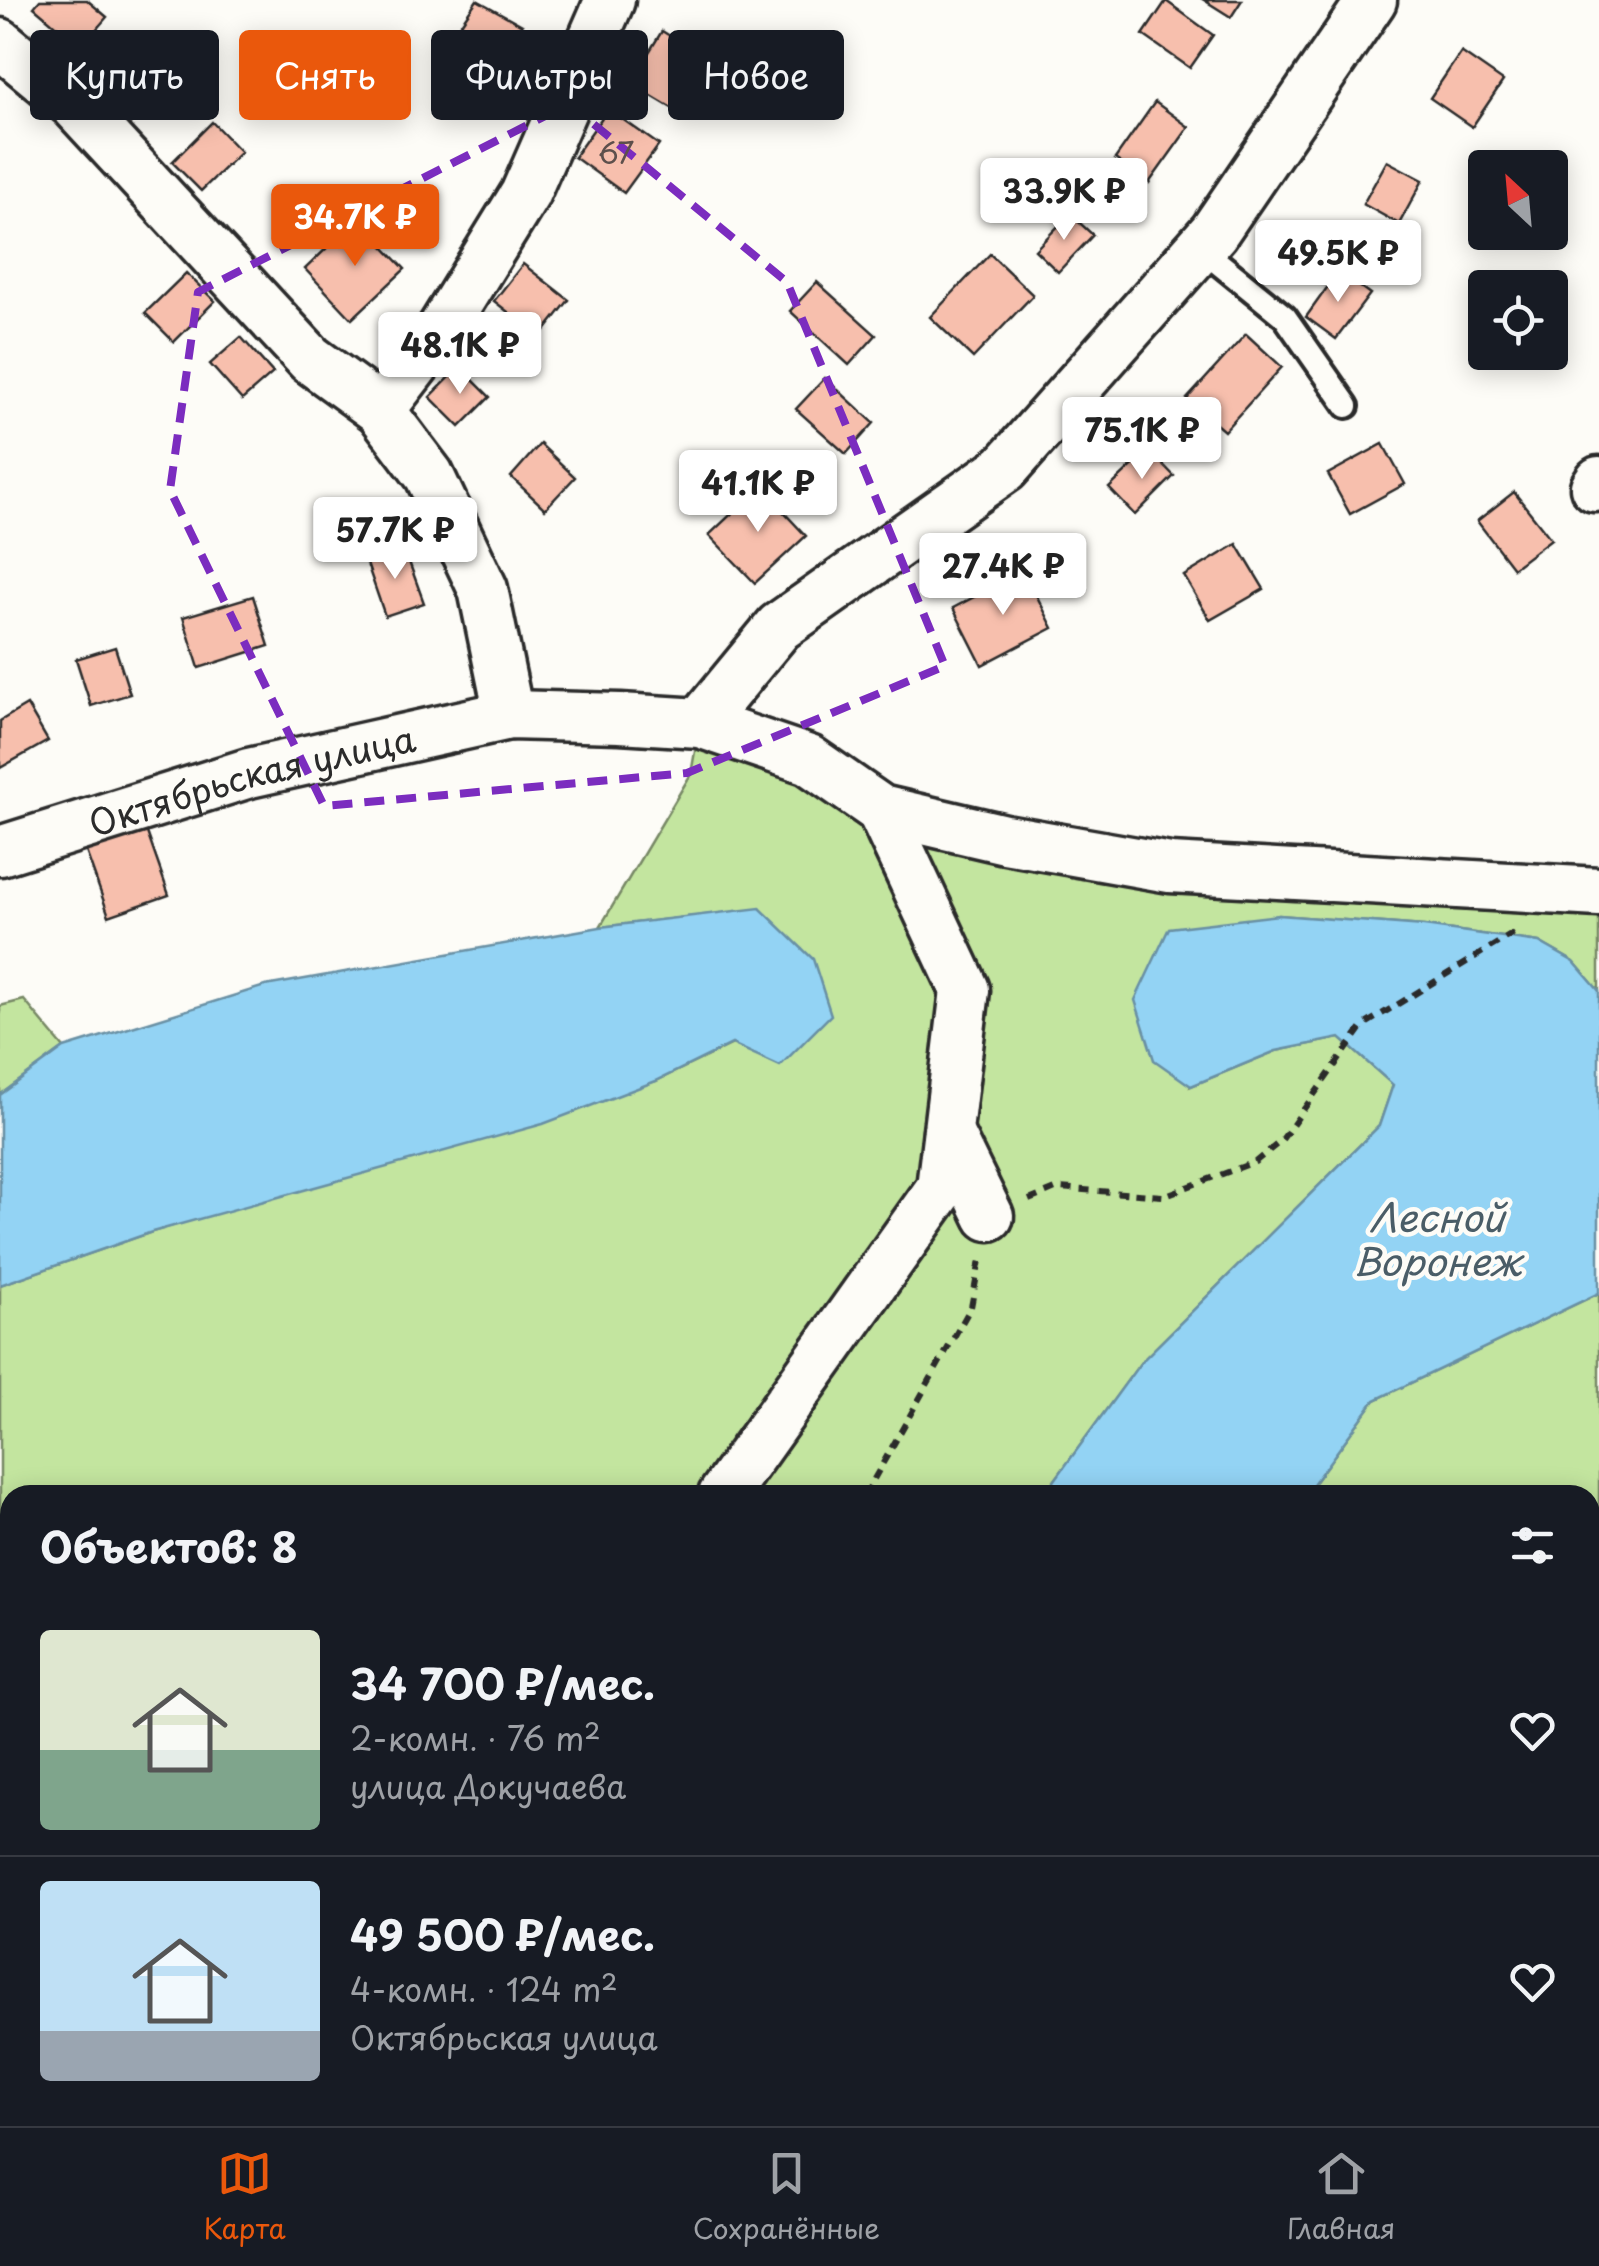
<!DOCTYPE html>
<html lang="ru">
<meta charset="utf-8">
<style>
body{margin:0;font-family:"Playpen Sans",sans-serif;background:#242831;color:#f1f3f6;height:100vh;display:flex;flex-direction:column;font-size:38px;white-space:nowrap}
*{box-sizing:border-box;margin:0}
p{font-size:32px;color:#9ea1a6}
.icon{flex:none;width:55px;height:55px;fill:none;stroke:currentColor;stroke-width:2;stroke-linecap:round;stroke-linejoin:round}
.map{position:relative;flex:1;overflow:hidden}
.panel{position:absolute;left:0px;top:1485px;width:1600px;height:642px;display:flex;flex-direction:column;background:#171b24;border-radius:30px 30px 0 0;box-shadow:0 5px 25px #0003}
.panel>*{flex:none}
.hud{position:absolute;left:30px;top:30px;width:1000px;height:90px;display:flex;gap:20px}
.needle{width:65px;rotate:334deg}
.controls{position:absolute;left:1468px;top:150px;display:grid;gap:20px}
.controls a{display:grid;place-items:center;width:100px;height:100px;border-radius:10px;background:#171b24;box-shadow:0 5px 25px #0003;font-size:50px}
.price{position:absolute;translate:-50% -85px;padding:0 22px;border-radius:10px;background:#fff;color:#222;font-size:32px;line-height:65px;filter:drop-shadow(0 2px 5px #0008)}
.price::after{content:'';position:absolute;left:50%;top:60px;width:30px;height:22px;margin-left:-15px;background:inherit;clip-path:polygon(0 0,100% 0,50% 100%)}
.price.current{background:#ea580c;color:#fff}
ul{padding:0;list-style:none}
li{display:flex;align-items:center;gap:30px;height:250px;padding:0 40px}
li+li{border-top:2px solid #363941}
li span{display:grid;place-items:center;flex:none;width:280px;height:200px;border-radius:10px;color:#555}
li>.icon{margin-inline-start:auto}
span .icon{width:120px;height:120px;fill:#fffc;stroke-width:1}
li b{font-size:42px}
h2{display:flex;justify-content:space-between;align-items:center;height:120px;padding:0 40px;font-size:42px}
.pill{padding:0 35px;border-radius:10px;background:#171b24;box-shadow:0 5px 25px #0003;font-size:35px;line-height:90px}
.pill.current{background:#ea580c;color:#fff}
.menu{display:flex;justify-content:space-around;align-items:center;height:140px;border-top:2px solid #363941;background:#171b24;font-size:28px;color:#9ea1a6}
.menu a{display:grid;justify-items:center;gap:5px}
.menu .current{color:#ea580c}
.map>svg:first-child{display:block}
.green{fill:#c3e59f;stroke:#778865;stroke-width:2.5}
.water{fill:#93d3f4;stroke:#6990a4;stroke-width:2.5}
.building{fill:#f7bfad;stroke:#2b2b2b;stroke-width:2.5}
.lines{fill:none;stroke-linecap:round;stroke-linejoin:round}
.service-casing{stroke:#2b2b2b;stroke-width:30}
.minor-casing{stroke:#2b2b2b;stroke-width:55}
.path{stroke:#2b2b2b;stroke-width:6;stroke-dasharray:10 8;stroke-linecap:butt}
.service{stroke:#fdfcf7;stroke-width:22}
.minor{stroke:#fdfcf7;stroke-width:48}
.marked{fill:none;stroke:#7b2cbf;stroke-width:8;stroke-dasharray:20 12;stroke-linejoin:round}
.labels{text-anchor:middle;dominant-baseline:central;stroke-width:9;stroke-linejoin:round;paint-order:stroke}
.number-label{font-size:30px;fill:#5e504c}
.street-label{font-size:35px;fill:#2b2b2b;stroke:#fdfcf7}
.water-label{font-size:38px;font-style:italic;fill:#4a5d67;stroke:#fdfcf7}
</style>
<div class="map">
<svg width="1599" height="2126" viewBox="0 0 1599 2126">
<rect width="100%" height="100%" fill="#fdfcf7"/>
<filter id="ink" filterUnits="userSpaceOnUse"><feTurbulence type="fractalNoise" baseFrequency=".01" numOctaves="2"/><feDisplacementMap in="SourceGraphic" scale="20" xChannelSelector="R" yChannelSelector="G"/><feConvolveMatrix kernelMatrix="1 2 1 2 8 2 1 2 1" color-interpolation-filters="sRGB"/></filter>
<g filter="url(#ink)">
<g class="green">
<path d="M 700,723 L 1005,839 L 1599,892 L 1599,991 L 1574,962 L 1539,942 L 1424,926 L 1279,915 L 1191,1086 L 1276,1051 L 1340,1038 L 1393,1085 L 1379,1126 L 1141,1362 L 1044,1495 L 10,1495 L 10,2023 L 0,2017 L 0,1285 L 152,1232 L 656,1081 L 733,1044 L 760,909 L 600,927 L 691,774 Z"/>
<path d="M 24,1000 L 64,1048 L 0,1095 L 0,1006 Z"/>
<path d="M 1599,1293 L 1599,1924 L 1590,1929 L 1590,1495 L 1305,1495 L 1375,1400 Z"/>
<path d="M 255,2118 L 634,2118 L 630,2126 L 271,2126 Z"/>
<path d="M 978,2118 L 1282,2118 L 1276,2126 L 973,2126 Z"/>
</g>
<g class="water">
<path d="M 760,908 L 813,959 L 831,1015 L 780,1066 L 732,1044 L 656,1081 L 543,1124 L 152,1232 L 0,1285 L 0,1095 L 64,1048 L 265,986 L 600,927 Z"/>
<path d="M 1279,915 L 1424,926 L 1539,942 L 1574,962 L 1599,991 L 1599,1293 L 1375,1400 L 1305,1495 L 1044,1495 L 1141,1362 L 1379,1126 L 1393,1085 L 1340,1038 L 1276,1051 L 1191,1086 L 1154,1060 L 1135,1000 L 1169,928 Z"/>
<path d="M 0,2017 L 10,2023 L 10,2118 L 255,2118 L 271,2126 L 0,2126 Z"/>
<path d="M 634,2118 L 978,2118 L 973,2126 L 630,2126 Z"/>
</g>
<g class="building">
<path d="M 40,0 L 87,0 L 107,17 L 81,47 L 34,7 Z"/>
<path d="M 477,0 L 522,25 L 498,61 L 455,32 Z"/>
<path d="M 1204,0 L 1242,0 L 1231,17 Z"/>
<path d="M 1166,1 L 1213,35 L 1190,68 L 1143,35 Z"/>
<path d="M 662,31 L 724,70 L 692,120 L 630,83 Z"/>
<path d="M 1461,52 L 1503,81 L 1472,127 L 1430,98 Z"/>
<path d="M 1155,102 L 1189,127 L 1149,183 L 1115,159 Z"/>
<path d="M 608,109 L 659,145 L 624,193 L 574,157 Z"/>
<path d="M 212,122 L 241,152 L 201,191 L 172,162 Z"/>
<path d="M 1387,161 L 1423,180 L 1399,224 L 1363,204 Z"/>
<path d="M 1070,214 L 1093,235 L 1058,272 L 1035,250 Z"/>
<path d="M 357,219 L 405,269 L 352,319 L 305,269 Z"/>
<path d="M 990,254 L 1033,295 L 973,358 L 930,317 Z"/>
<path d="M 523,264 L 569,300 L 540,337 L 494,301 Z"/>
<path d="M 1339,271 L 1370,294 L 1336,339 L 1306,317 Z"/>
<path d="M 186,273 L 215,301 L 174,342 L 145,313 Z"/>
<path d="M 817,282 L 876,335 L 849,365 L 790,311 Z"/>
<path d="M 1246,334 L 1282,367 L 1224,431 L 1187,399 Z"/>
<path d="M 241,337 L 273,373 L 242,400 L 210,364 Z"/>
<path d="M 460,367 L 490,397 L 460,427 L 430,397 Z"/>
<path d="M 825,378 L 874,423 L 846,454 L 796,409 Z"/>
<path d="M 540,444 L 575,477 L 545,509 L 511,477 Z"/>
<path d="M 1383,444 L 1405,484 L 1350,514 L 1328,474 Z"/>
<path d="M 1149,450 L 1174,476 L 1135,515 L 1109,488 Z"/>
<path d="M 760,487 L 806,536 L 755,583 L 709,535 Z"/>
<path d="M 1514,492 L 1551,539 L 1513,568 L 1477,521 Z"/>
<path d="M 1237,544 L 1264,589 L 1210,620 L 1184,576 Z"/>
<path d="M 404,548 L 424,603 L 385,616 L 366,561 Z"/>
<path d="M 1024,571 L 1053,628 L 982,665 L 953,608 Z"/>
<path d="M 253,596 L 269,646 L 199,668 L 183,617 Z"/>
<path d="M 115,647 L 130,694 L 91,706 L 76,659 Z"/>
<path d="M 27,705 L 48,741 L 0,768 L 0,721 Z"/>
<path d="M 143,821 L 169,895 L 109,916 L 83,843 Z"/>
</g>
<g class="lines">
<g class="service-casing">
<path id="service" d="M 1200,248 L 1285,317 L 1347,406"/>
</g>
<g class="minor-casing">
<g id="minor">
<path d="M 0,43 L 74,104 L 310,359 L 380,410 L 429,475 L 483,589 L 509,715"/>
<path d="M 380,410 L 440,332 L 525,194 L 610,0"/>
<path d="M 1595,487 L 1599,481"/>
<path d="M 700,723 L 779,627 L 1005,468 L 1214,232 L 1372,0"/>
<path id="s1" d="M 0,851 L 249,773 L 509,715 L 620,718 L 700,723 L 809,760 L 881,810 L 1005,839 L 1170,868 L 1599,892"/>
<path d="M 948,1132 L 989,1216"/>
<path d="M 723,1495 L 941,1188 L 965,990 L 881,810"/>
</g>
</g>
<g class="path">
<path d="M 1029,1200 L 1058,1188 L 1163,1196 L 1255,1162 L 1281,1141 L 1364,1025 L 1514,933"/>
<path d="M 865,1495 L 971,1307 L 981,1255"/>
<path d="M 508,2126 L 513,2118"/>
</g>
<use href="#service" class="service"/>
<use href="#minor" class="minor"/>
</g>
</g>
<path class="marked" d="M 569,104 L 787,282 L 945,666 L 687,773 L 324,806 L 170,490 L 198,292 Z"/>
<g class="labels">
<g class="number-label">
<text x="616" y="151">67</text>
</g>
<g class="street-label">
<text stroke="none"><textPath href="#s1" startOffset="262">Октябрьская улица</textPath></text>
</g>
<g class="water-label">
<text x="1437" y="1216">Лесной<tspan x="1437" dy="44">Воронеж</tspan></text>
</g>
</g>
</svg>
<div class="controls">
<a><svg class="needle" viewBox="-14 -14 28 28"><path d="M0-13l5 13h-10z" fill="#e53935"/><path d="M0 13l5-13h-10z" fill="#9ea1a6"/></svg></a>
<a><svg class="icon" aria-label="locate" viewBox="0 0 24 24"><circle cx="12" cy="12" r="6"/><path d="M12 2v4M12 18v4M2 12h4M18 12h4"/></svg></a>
</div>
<b class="price" style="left:1064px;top:243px">33.9K ₽</b>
<b class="price current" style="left:355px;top:269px">34.7K ₽</b>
<b class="price" style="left:1338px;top:305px">49.5K ₽</b>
<b class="price" style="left:460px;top:397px">48.1K ₽</b>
<b class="price" style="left:1142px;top:482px">75.1K ₽</b>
<b class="price" style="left:758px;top:535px">41.1K ₽</b>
<b class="price" style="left:395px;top:582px">57.7K ₽</b>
<b class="price" style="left:1003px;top:618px">27.4K ₽</b>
<div class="hud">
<a class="pill">Купить</a>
<a class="pill current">Снять</a>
<a class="pill">Фильтры</a>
<a class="pill">Новое</a>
</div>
<section class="panel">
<h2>Объектов: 8<svg class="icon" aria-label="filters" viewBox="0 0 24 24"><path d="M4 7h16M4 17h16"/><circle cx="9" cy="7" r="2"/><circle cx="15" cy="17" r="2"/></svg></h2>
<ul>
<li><span style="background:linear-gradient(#dfe7d0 60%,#7fa58c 0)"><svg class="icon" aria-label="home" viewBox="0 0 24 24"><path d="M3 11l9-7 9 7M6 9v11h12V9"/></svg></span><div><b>34 700 ₽/мес.</b><p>2-комн. · 76 m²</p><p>улица Докучаева</p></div><svg class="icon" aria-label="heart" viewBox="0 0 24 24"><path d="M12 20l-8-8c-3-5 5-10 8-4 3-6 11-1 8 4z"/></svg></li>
<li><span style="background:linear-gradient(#bfe0f5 75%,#9aa5b1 0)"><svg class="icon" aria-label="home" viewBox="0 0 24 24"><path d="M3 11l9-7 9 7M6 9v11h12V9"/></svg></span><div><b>49 500 ₽/мес.</b><p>4-комн. · 124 m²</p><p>Октябрьская улица</p></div><svg class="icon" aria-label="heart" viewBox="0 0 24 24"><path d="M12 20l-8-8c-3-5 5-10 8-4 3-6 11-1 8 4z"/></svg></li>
</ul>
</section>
</div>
<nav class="menu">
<a class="current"><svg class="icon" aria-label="map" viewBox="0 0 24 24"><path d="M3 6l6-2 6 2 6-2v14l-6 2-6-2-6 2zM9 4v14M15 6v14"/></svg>Карта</a>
<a><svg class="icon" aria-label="saved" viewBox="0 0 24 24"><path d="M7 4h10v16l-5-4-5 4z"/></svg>Сохранённые</a>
<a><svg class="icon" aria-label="home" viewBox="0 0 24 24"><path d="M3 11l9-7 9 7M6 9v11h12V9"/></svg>Главная</a>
</nav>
